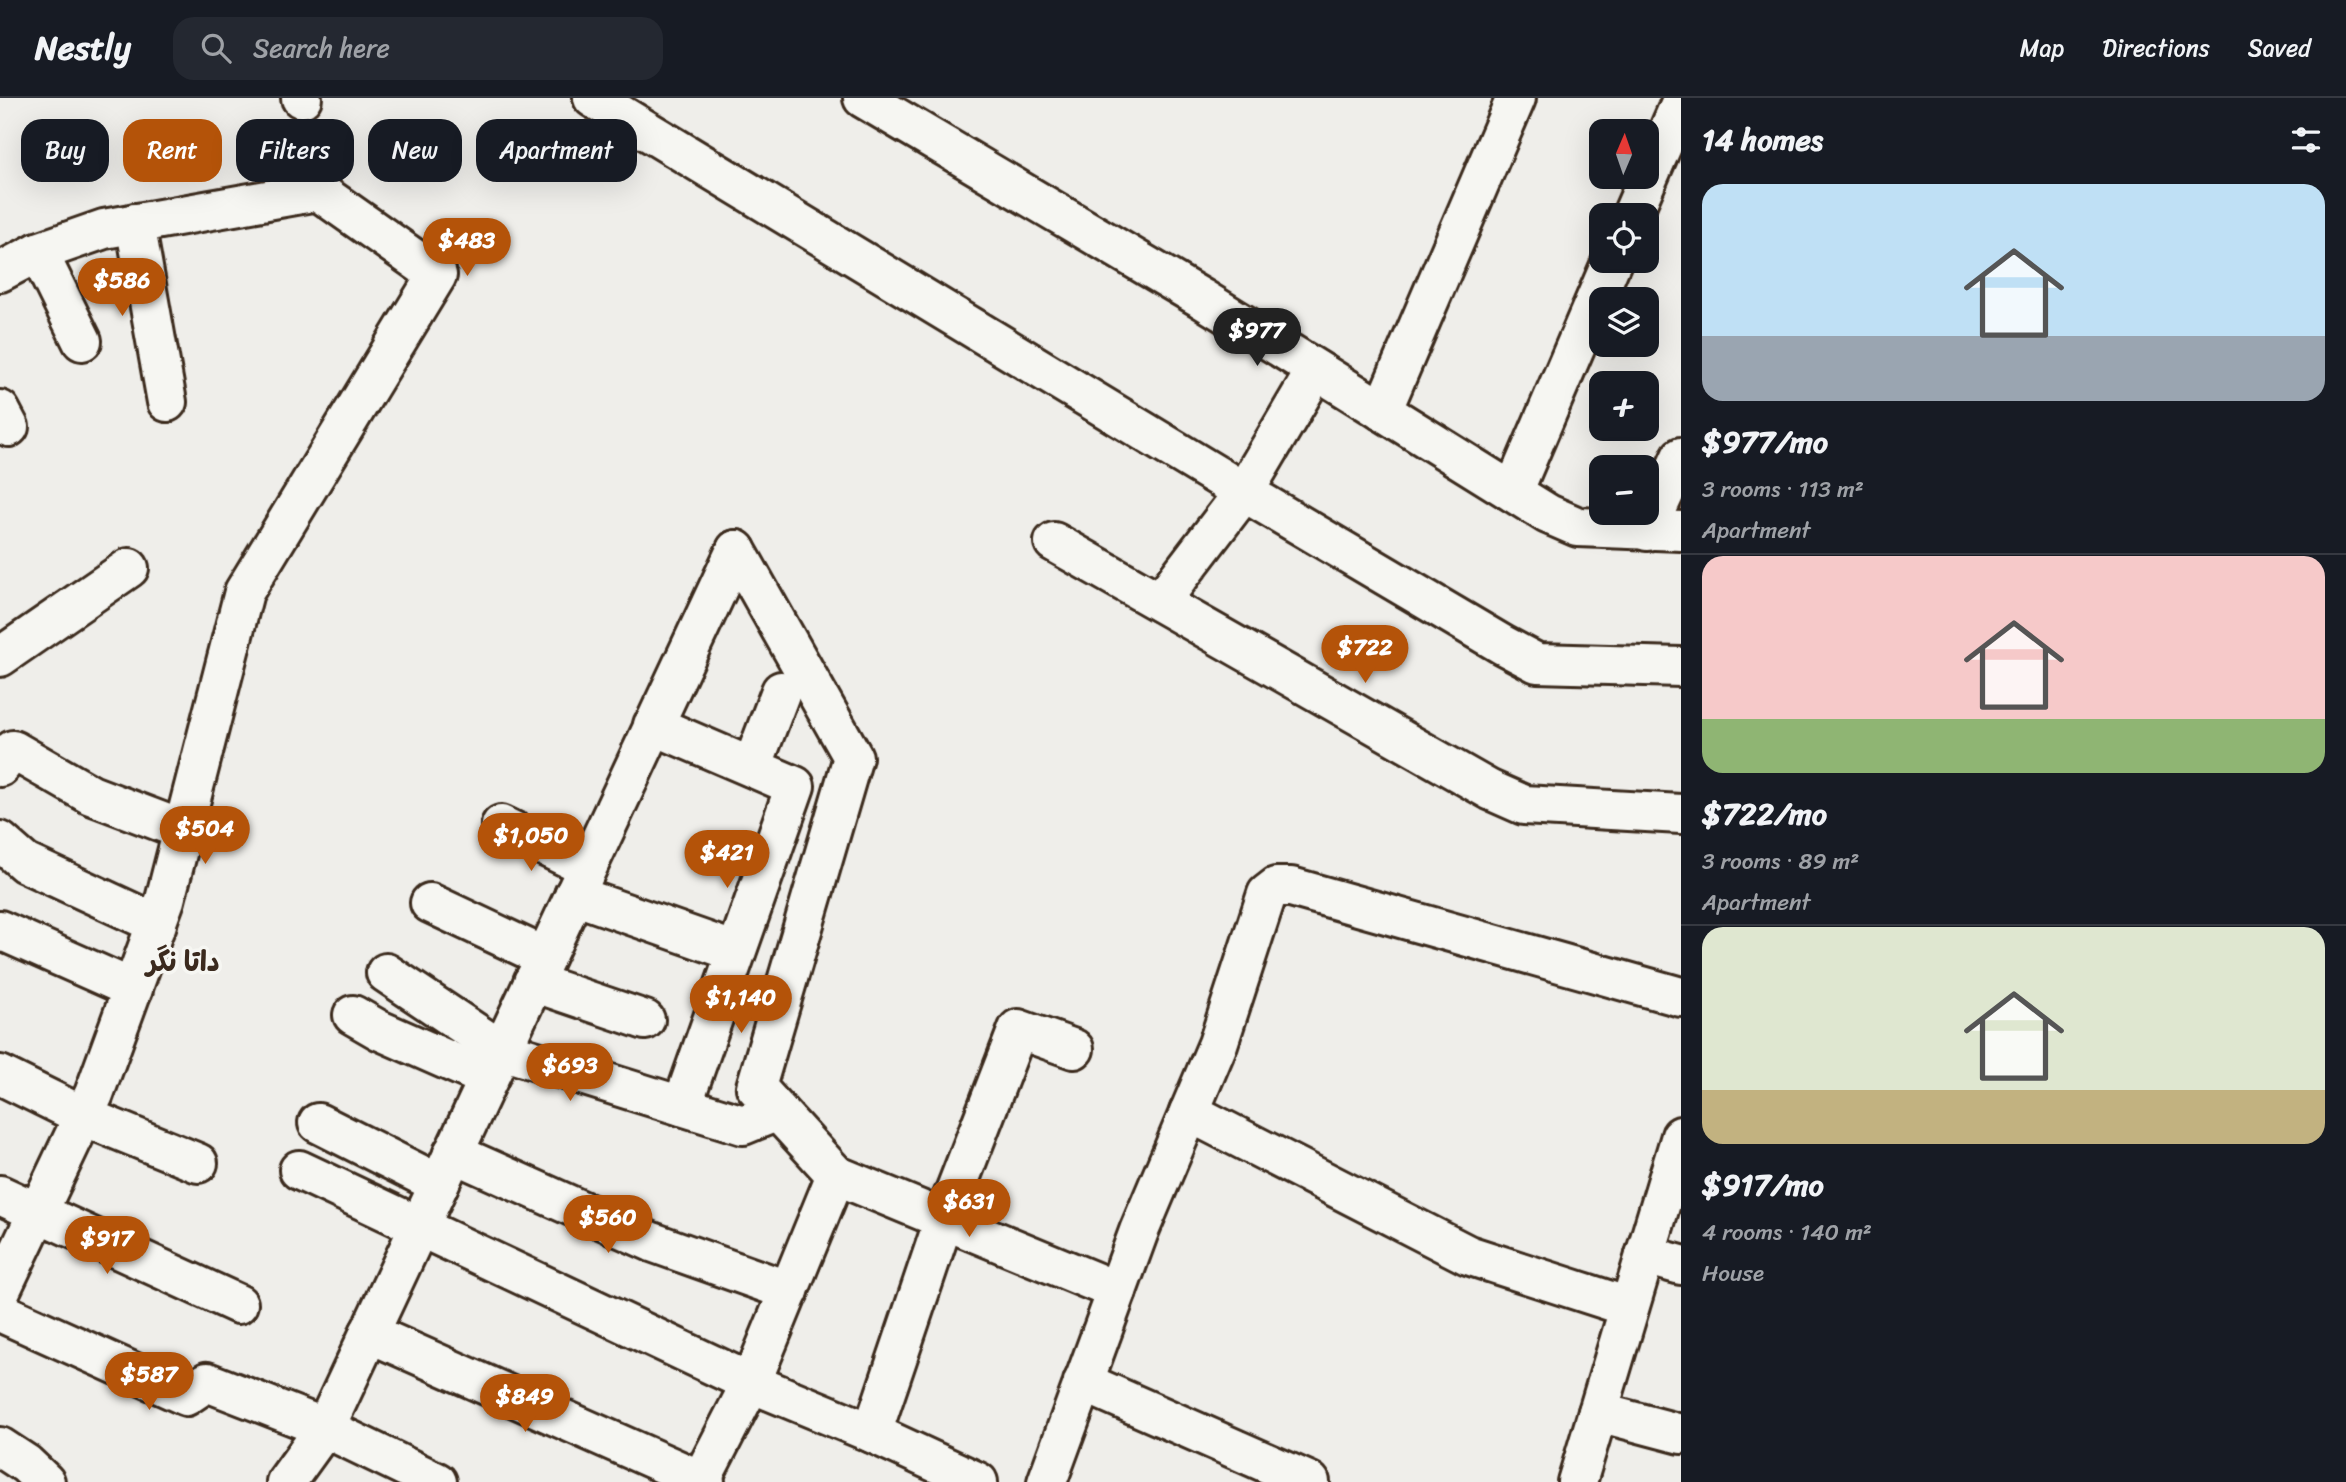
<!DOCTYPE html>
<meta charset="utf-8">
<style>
body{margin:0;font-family:Sriracha,"Playpen Sans Arabic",sans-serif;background:#242831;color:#f1f3f6;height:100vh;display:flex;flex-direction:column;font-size:26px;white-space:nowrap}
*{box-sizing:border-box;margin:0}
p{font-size:23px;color:#9ea1a6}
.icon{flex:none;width:38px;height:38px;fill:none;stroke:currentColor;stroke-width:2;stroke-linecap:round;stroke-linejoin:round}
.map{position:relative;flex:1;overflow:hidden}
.drawer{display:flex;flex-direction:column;background:#171b24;width:665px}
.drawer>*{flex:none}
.hud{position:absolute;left:21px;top:21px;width:665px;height:63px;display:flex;gap:14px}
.needle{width:46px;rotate:2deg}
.tools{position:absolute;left:1589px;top:21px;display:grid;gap:14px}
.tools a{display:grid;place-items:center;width:70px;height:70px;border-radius:14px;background:#171b24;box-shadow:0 7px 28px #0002;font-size:35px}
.price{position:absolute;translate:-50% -60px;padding:0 16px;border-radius:24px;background:#b45309;color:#fff;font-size:23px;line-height:46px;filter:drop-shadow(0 2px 4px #0008)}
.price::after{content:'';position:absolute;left:50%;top:42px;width:21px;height:16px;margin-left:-10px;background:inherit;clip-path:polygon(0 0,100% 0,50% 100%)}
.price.selected{background:#222;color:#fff}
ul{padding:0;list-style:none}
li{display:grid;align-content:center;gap:14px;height:371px;padding:0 21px}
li+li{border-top:2px solid #363941}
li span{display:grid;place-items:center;height:217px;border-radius:21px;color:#555}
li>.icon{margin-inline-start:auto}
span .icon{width:126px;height:126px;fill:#fffc;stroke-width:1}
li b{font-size:30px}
h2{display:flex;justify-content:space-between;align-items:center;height:84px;padding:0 21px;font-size:30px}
.pill{padding:0 24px;border-radius:21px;background:#171b24;box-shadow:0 7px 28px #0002;font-size:24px;line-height:63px}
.pill.selected{background:#b45309;color:#fff}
header{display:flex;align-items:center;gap:42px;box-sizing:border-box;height:98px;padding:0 35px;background:#171b24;border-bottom:2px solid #363941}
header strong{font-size:33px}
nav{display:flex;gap:38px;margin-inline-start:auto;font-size:24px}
.search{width:490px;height:63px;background:#242831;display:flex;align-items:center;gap:18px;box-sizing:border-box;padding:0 24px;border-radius:21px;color:#9ea1a6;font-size:26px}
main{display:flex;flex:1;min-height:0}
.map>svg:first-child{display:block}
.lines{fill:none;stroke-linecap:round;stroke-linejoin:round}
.minor-casing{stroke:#3b2a1e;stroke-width:44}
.minor{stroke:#f6f6f2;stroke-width:38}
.labels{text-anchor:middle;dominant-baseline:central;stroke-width:7;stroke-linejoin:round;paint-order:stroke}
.district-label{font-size:28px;font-weight:bold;fill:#3b2a1e;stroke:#f6f6f2}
</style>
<header>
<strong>Nestly</strong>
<div class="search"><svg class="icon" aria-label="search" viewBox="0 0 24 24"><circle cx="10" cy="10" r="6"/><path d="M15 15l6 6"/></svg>Search here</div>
<nav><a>Map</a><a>Directions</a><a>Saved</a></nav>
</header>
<main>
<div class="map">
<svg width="1681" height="1384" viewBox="0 0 1681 1384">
<rect width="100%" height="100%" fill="#efeeea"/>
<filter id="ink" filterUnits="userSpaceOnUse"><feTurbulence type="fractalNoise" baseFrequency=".0143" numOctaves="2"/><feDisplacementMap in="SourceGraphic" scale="14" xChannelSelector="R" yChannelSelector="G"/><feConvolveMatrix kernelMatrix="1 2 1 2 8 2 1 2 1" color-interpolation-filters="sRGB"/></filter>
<g filter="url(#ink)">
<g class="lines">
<g class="minor-casing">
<g id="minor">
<path d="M 301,0 L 302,0"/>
<path d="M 593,0 L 1244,394 L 1503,547 L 1537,565 L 1681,569"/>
<path d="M 863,0 L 1201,200 L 1548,416 L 1578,429 L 1681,433"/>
<path d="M 1632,117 L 1681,4"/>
<path d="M 135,125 L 167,304"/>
<path d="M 38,154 L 82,243"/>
<path d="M 0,174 L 38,154 L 104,131 L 318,93 L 437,177 L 244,494 L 165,802 L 94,996 L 0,1194"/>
<path d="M 0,312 L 9,329"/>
<path d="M 1382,313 L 1516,0"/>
<path d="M 1513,394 L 1612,163"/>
<path d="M 1647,433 L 1681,359"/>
<path d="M 1054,444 L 1490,692 L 1524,707 L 1681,716"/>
<path d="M 736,452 L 853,659 L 756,989 L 836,1077 L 1117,1193"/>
<path d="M 1160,504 L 1244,394 L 1316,272"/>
<path d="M 0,559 L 129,470"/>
<path d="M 653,627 L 795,688 L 682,1008"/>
<path d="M 0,669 L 13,652 L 91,697 L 183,732"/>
<path d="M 752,669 L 781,593"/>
<path d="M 501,727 L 587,769"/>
<path d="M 0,743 L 25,765 L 157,826"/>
<path d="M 574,797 L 736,854"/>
<path d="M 430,805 L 545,859"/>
<path d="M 0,832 L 133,891"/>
<path d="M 386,875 L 501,952 L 743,1027 L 778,1013"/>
<path d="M 533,884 L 645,922"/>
<path d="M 353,917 L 379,932 L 488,980"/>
<path d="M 0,977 L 83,1018 L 198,1065"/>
<path d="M 1189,1014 L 1468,1157 L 1629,1209"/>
<path d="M 318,1025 L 439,1086"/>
<path d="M 453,1055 L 652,1144 L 789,1193"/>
<path d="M 299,1072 L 751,1285 L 872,1335 L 978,1384"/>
<path d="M 0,1097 L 238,1206"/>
<path d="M 1645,1157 L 1681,1167"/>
<path d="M 0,1214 L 186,1298 L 207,1284 L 325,1330 L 437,1384"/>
<path d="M 369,1235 L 705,1384"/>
<path d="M 1083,1284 L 1310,1384"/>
<path d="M 1598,1314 L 1681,1336"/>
<path d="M 872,1335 L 944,1122 L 1018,931 L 1074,951"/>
<path d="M 0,1349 L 26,1366 L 45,1384"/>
<path d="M 286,1384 L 325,1330 L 736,452"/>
<path d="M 700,1384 L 751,1285 L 836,1077"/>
<path d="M 1047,1384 L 1139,1133 L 1218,946 L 1267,796 L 1276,789 L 1291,789 L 1681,899"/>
<path d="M 1577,1384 L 1681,1038"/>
</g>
</g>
<use href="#minor" class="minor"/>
</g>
</g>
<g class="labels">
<g class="district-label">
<text x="183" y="863">داتا نگر</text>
</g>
</g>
</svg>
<div class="tools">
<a><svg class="needle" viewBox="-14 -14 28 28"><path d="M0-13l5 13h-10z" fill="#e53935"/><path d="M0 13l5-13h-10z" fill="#9ea1a6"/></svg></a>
<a><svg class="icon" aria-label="locate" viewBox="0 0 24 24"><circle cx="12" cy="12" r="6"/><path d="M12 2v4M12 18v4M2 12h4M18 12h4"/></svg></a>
<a><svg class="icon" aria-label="layers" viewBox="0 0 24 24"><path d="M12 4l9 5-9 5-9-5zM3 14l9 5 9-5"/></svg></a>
<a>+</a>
<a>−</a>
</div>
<b class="price" style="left:467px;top:180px">$483</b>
<b class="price" style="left:122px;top:220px">$586</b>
<b class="price selected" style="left:1257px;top:270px">$977</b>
<b class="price" style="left:1365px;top:587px">$722</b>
<b class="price" style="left:205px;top:768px">$504</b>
<b class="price" style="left:531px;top:775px">$1,050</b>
<b class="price" style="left:727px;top:792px">$421</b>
<b class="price" style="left:741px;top:937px">$1,140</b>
<b class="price" style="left:570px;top:1005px">$693</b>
<b class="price" style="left:969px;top:1141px">$631</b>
<b class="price" style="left:608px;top:1157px">$560</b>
<b class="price" style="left:107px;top:1178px">$917</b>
<b class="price" style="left:149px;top:1314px">$587</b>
<b class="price" style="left:525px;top:1336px">$849</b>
<div class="hud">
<a class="pill">Buy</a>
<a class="pill selected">Rent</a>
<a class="pill">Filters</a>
<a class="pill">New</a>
<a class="pill">Apartment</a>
</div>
</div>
<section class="drawer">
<h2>14 homes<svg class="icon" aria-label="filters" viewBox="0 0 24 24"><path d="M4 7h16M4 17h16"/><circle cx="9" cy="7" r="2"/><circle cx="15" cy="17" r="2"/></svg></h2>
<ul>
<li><span style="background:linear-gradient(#bfe0f5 70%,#9aa5b1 0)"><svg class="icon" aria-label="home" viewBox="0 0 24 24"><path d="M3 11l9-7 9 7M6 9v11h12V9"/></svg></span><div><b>$977/mo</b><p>3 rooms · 113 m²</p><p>Apartment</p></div></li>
<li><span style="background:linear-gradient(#f6c9c9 75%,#8fb573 0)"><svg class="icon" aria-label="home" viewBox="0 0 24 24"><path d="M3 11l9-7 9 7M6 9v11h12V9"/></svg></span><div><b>$722/mo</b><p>3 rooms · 89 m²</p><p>Apartment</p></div></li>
<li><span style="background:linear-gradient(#dfe7d0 75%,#c2b280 0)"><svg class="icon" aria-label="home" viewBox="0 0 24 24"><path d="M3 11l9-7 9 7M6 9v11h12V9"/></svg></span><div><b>$917/mo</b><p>4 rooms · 140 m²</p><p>House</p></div></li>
</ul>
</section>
</main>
